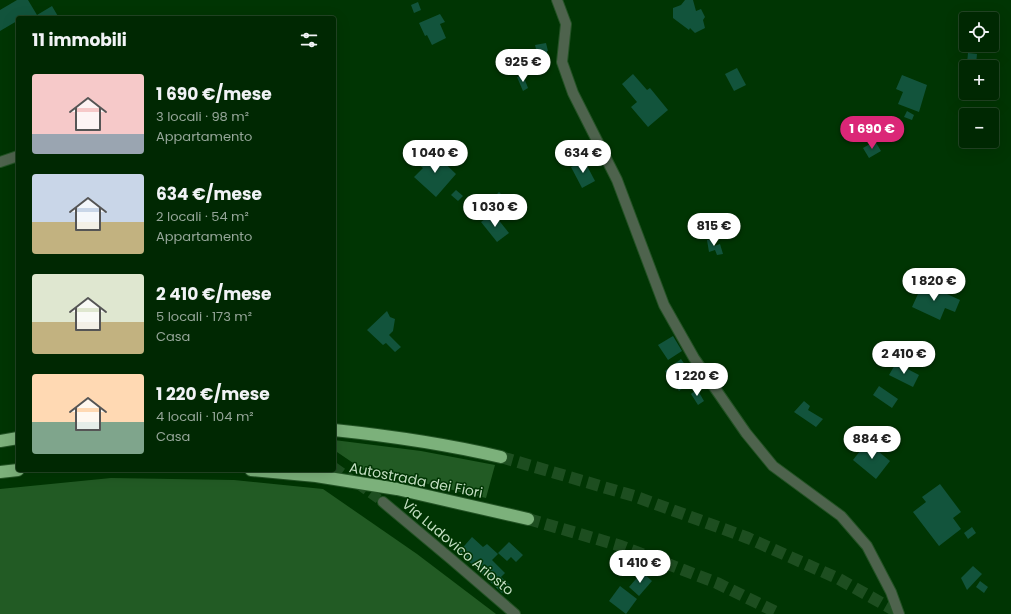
<!DOCTYPE html>
<html lang="it">
<meta charset="utf-8">
<style>
body{margin:0;font-family:Poppins,sans-serif;background:#0a300c;color:#f1f3f6;height:100vh;display:flex;flex-direction:column;font-size:15px;white-space:nowrap}
*{box-sizing:border-box;margin:0}
p{font-size:13px;color:#95a699}
.icon{flex:none;width:22px;height:22px;fill:none;stroke:currentColor;stroke-width:2;stroke-linecap:round;stroke-linejoin:round}
.map{position:relative;flex:1;overflow:hidden}
.drawer{position:absolute;left:16px;top:16px;width:320px;height:456px;display:flex;flex-direction:column;background:#002802;border-radius:4px;box-shadow:0 4px 16px #0002,0 0 0 1px #224424}
.drawer>*{flex:none}
.controls{position:absolute;left:959px;top:12px;display:grid;gap:8px}
.controls a{display:grid;place-items:center;width:40px;height:40px;border-radius:4px;background:#002802;box-shadow:0 4px 16px #0002,0 0 0 1px #224424;font-size:20px}
.price{position:absolute;translate:-50% -34px;padding:0 9px;border-radius:14px;background:#fff;color:#222;font-size:13px;line-height:26px;filter:drop-shadow(0 1px 2px #0008)}
.price::after{content:'';position:absolute;left:50%;top:24px;width:12px;height:9px;margin-left:-6px;background:inherit;clip-path:polygon(0 0,100% 0,50% 100%)}
.price.current{background:#db2777;color:#fff}
ul{padding:0;list-style:none}
li{display:flex;align-items:center;gap:12px;height:100px;padding:0 16px}
li span{display:grid;place-items:center;flex:none;width:112px;height:80px;border-radius:4px;color:#555}
li>.icon{margin-inline-start:auto}
span .icon{width:48px;height:48px;fill:#fffc;stroke-width:1}
li b{font-size:17px}
h2{display:flex;justify-content:space-between;align-items:center;height:48px;padding:0 16px;font-size:17px}
.map>svg:first-child{display:block}
.green{fill:#225b24}
.building{fill:#12543c}
.lines{fill:none;stroke-linecap:round;stroke-linejoin:round}
.minor-tunnel{stroke:#1d4e20;stroke-width:10;stroke-dasharray:10 5;stroke-linecap:butt}
.highway-tunnel{stroke:#1d4e20;stroke-width:12;stroke-dasharray:12 6;stroke-linecap:butt}
.minor-casing{stroke:#235325;stroke-width:12}
.highway-casing{stroke:#235325;stroke-width:14}
.minor{stroke:#4e634d;stroke-width:10}
.highway{stroke:#7cb17b;stroke-width:12}
.labels{text-anchor:middle;dominant-baseline:central;stroke-width:3;stroke-linejoin:round;paint-order:stroke}
.street-label{font-size:14px;fill:#c3dec2;stroke:#003503}
</style>
<div class="map">
<svg width="1011" height="614" viewBox="0 0 1011 614">
<rect width="100%" height="100%" fill="#003503"/>
<g class="green">
<path d="M 334,440 L 421,451 L 495,465 L 486,498 L 428,484 L 365,471 L 334,450 Z"/>
<path d="M 111,478 L 234,480 L 323,489 L 417,554 L 496,614 L 0,614 L 0,489 Z"/>
</g>
<g class="building">
<path d="M 17,0 L 28,0 L 37,15 L 52,6 L 59,18 L 18,18 L 18,23 L 17,21 L 0,31 L 0,10 Z"/>
<path d="M 685,0 L 693,0 L 696,11 L 701,9 L 705,17 L 703,20 L 705,28 L 695,33 L 690,28 L 689,30 L 673,18 L 673,8 L 681,5 Z"/>
<path d="M 418,2 L 421,10 L 414,13 L 411,5 Z"/>
<path d="M 440,14 L 445,22 L 440,24 L 446,38 L 432,45 L 427,35 L 425,36 L 419,23 Z"/>
<path d="M 546,43 L 548,51 L 547,51 L 547,54 L 538,57 L 535,45 Z"/>
<path d="M 968,53 L 977,54 L 976,64 L 967,63 Z"/>
<path d="M 531,54 L 535,59 L 528,64 L 525,59 Z"/>
<path d="M 737,68 L 746,85 L 734,91 L 725,74 Z"/>
<path d="M 633,74 L 647,90 L 650,88 L 668,110 L 648,127 L 631,107 L 637,102 L 622,84 Z"/>
<path d="M 523,75 L 528,88 L 523,91 L 517,77 Z"/>
<path d="M 902,75 L 927,85 L 919,112 L 898,104 L 903,92 L 896,89 Z"/>
<path d="M 907,111 L 914,115 L 912,120 L 904,117 Z"/>
<path d="M 875,141 L 881,151 L 869,158 L 863,148 Z"/>
<path d="M 432,151 L 456,174 L 436,197 L 414,177 L 423,168 L 419,165 Z"/>
<path d="M 584,160 L 595,181 L 582,188 L 571,167 Z"/>
<path d="M 456,190 L 463,196 L 458,201 L 451,195 Z"/>
<path d="M 499,192 L 506,199 L 500,204 L 493,198 Z"/>
<path d="M 493,213 L 509,233 L 497,242 L 481,222 Z"/>
<path d="M 716,222 L 718,228 L 710,230 L 708,224 Z"/>
<path d="M 713,239 L 714,246 L 720,244 L 723,254 L 717,255 L 715,250 L 709,252 L 707,240 Z"/>
<path d="M 923,283 L 960,300 L 955,312 L 945,308 L 940,320 L 912,307 Z"/>
<path d="M 387,311 L 390,317 L 395,319 L 393,331 L 389,335 L 401,347 L 395,352 L 386,343 L 383,345 L 367,330 Z"/>
<path d="M 673,336 L 682,351 L 668,360 L 658,345 Z"/>
<path d="M 922,344 L 935,349 L 931,359 L 916,353 L 917,347 L 921,349 Z"/>
<path d="M 681,359 L 695,379 L 679,391 L 665,371 Z"/>
<path d="M 896,363 L 919,375 L 913,387 L 889,375 Z"/>
<path d="M 879,386 L 898,399 L 892,408 L 873,395 Z"/>
<path d="M 697,389 L 704,401 L 698,405 L 691,394 Z"/>
<path d="M 804,401 L 810,406 L 808,410 L 823,419 L 816,427 L 794,412 Z"/>
<path d="M 867,442 L 890,461 L 876,479 L 853,460 Z"/>
<path d="M 940,484 L 961,512 L 953,518 L 961,529 L 939,546 L 913,512 L 926,502 L 922,497 Z"/>
<path d="M 972,527 L 976,533 L 968,539 L 964,533 Z"/>
<path d="M 472,537 L 483,547 L 487,544 L 498,554 L 492,560 L 505,573 L 501,577 L 510,585 L 502,593 L 459,552 Z"/>
<path d="M 509,542 L 523,555 L 516,562 L 511,557 L 507,561 L 498,553 Z"/>
<path d="M 973,566 L 982,574 L 967,590 L 961,578 Z"/>
<path d="M 642,572 L 652,581 L 639,596 L 629,587 Z"/>
<path d="M 980,581 L 988,587 L 984,593 L 976,587 Z"/>
<path d="M 620,586 L 637,599 L 626,614 L 609,601 Z"/>
</g>
<g class="lines">
<path class="minor-tunnel" d="M 334,467 L 383,502"/>
<g class="highway-tunnel">
<path d="M 501,457 L 634,496 L 748,538 L 839,579 L 901,614"/>
<path d="M 528,519 L 621,546 L 717,583 L 780,614"/>
</g>
<g class="minor-casing">
<g id="minor">
<path d="M 557,0 L 566,24 L 562,62 L 573,93 L 617,180 L 664,305 L 694,358 L 746,433 L 773,466 L 841,516 L 867,546 L 891,592 L 899,614"/>
<path d="M 0,162 L 18,156"/>
<path d="M 383,502 L 451,559 L 515,614"/>
</g>
</g>
<g class="highway-casing">
<g id="highway">
<path d="M 334,430 C 391,436 446,444 501,457"/>
<path d="M 0,441 L 18,438"/>
<path d="M 251,470 L 316,476 L 397,489 L 528,519"/>
<path d="M 0,472 L 18,470"/>
</g>
</g>
<use href="#minor" class="minor"/>
<use href="#highway" class="highway"/>
</g>
<g class="labels">
<g class="street-label">
<text transform="translate(416 480) rotate(11)">Autostrada dei Fiori</text>
<text transform="translate(458 547) rotate(40)">Via Ludovico Ariosto</text>
</g>
</g>
</svg>
<div class="controls">
<a><svg class="icon" aria-label="locate" viewBox="0 0 24 24"><circle cx="12" cy="12" r="6"/><path d="M12 2v4M12 18v4M2 12h4M18 12h4"/></svg></a>
<a>+</a>
<a>−</a>
</div>
<b class="price" style="left:523px;top:83px">925 €</b>
<b class="price current" style="left:872px;top:150px">1 690 €</b>
<b class="price" style="left:435px;top:174px">1 040 €</b>
<b class="price" style="left:583px;top:174px">634 €</b>
<b class="price" style="left:495px;top:228px">1 030 €</b>
<b class="price" style="left:714px;top:247px">815 €</b>
<b class="price" style="left:934px;top:302px">1 820 €</b>
<b class="price" style="left:904px;top:375px">2 410 €</b>
<b class="price" style="left:697px;top:397px">1 220 €</b>
<b class="price" style="left:872px;top:460px">884 €</b>
<b class="price" style="left:640px;top:584px">1 410 €</b>
<section class="drawer">
<h2>11 immobili<svg class="icon" aria-label="filters" viewBox="0 0 24 24"><path d="M4 7h16M4 17h16"/><circle cx="9" cy="7" r="2"/><circle cx="15" cy="17" r="2"/></svg></h2>
<ul>
<li><span style="background:linear-gradient(#f6c9c9 75%,#9aa5b1 0)"><svg class="icon" aria-label="home" viewBox="0 0 24 24"><path d="M3 11l9-7 9 7M6 9v11h12V9"/></svg></span><div><b>1 690 €/mese</b><p>3 locali · 98 m²</p><p>Appartamento</p></div></li>
<li><span style="background:linear-gradient(#c9d6e8 60%,#c2b280 0)"><svg class="icon" aria-label="home" viewBox="0 0 24 24"><path d="M3 11l9-7 9 7M6 9v11h12V9"/></svg></span><div><b>634 €/mese</b><p>2 locali · 54 m²</p><p>Appartamento</p></div></li>
<li><span style="background:linear-gradient(#dfe7d0 60%,#c2b280 0)"><svg class="icon" aria-label="home" viewBox="0 0 24 24"><path d="M3 11l9-7 9 7M6 9v11h12V9"/></svg></span><div><b>2 410 €/mese</b><p>5 locali · 173 m²</p><p>Casa</p></div></li>
<li><span style="background:linear-gradient(#ffd9b3 60%,#7fa58c 0)"><svg class="icon" aria-label="home" viewBox="0 0 24 24"><path d="M3 11l9-7 9 7M6 9v11h12V9"/></svg></span><div><b>1 220 €/mese</b><p>4 locali · 104 m²</p><p>Casa</p></div></li>
</ul>
</section>
</div>
